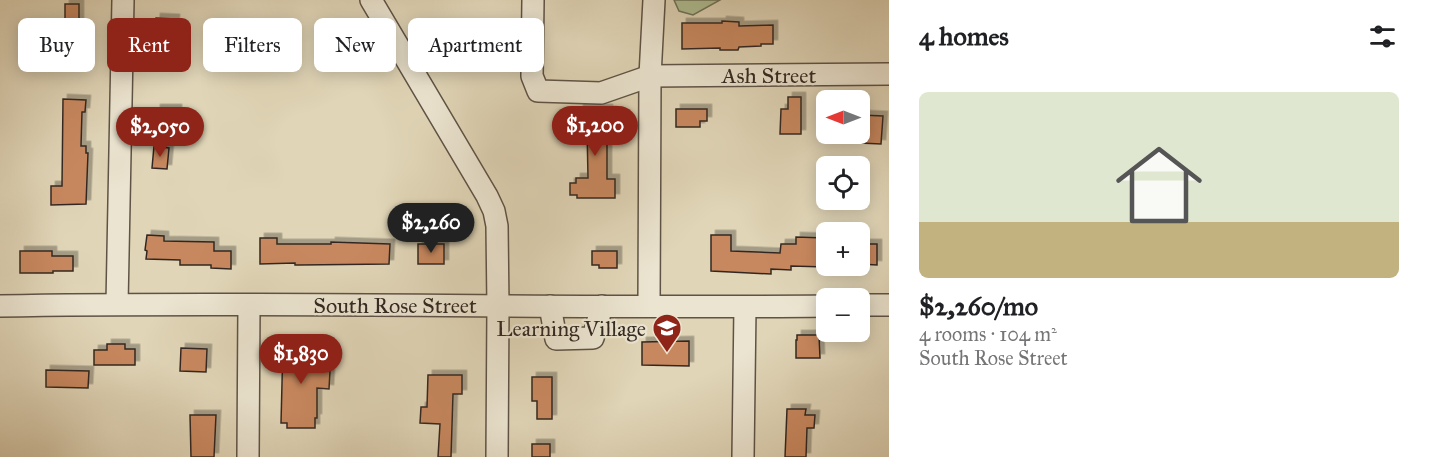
<!DOCTYPE html>
<meta charset="utf-8">
<style>
body{margin:0;font-family:"IM FELL Great Primer",serif;background:#f6f6f6;color:#202124;height:100vh;display:flex;flex-direction:column;font-size:22px;white-space:nowrap}
*{box-sizing:border-box;margin:0}
p{font-size:20px;color:#757577}
.icon{flex:none;width:33px;height:33px;fill:none;stroke:currentColor;stroke-width:2;stroke-linecap:round;stroke-linejoin:round}
.map{position:relative;flex:1;overflow:hidden}
.side{display:flex;flex-direction:column;background:#fff;width:540px}
.side>*{flex:none}
.hud{position:absolute;left:18px;top:18px;width:570px;height:54px;display:flex;gap:12px}
.needle{width:39px;rotate:270deg}
.buttons{position:absolute;left:816px;top:90px;display:grid;gap:12px}
.buttons a{display:grid;place-items:center;width:54px;height:54px;border-radius:9px;background:#fff;box-shadow:0 3px 15px #0003;font-size:30px}
.price{position:absolute;translate:-50% -51px;padding:0 14px;border-radius:21px;background:#8f2418;color:#fff;font-size:20px;line-height:39px;filter:drop-shadow(0 2px 3px #0008)}
.price::after{content:'';position:absolute;left:50%;top:36px;width:18px;height:14px;margin-left:-9px;background:inherit;clip-path:polygon(0 0,100% 0,50% 100%)}
.price.selected{background:#222;color:#fff}
ul{padding:0;list-style:none}
li{display:grid;align-content:center;gap:12px;height:318px;padding:0 30px}
li span{display:grid;place-items:center;height:186px;border-radius:9px;color:#555}
li>.icon{margin-inline-start:auto}
span .icon{width:108px;height:108px;fill:#fffc;stroke-width:1}
li b{font-size:26px}
h2{display:flex;justify-content:space-between;align-items:center;height:72px;padding:0 30px;font-size:26px}
.pill{padding:0 21px;border-radius:9px;background:#fff;box-shadow:0 3px 15px #0003;font-size:21px;line-height:54px}
.pill.selected{background:#8f2418;color:#fff}
main{display:flex;flex:1;min-height:0}
.map>svg:first-child{display:block}
.green{fill:#aebe92;stroke:#70735a;stroke-width:1.5}
.building{fill:#c8885e;stroke:#332821;stroke-width:1.5;filter:url(#shadow)}
.lines{fill:none;stroke-linecap:round;stroke-linejoin:round}
.minor-casing{stroke:#5e5346;stroke-width:24}
.minor{stroke:#ebe4d0;stroke-width:21}
.labels{text-anchor:middle;dominant-baseline:central;stroke-width:4.5;stroke-linejoin:round;paint-order:stroke}
.street-label{font-size:22px;fill:#332821;stroke:#ebe4d0}
.poi-label{font-size:22px;fill:#332821;stroke:#ebe4d0;text-anchor:end}
</style>
<main>
<div class="map">
<svg width="889" height="457" viewBox="0 0 889 457">
<defs>
<filter id="shadow"><feDropShadow dx="4.5" dy="-4.5" stdDeviation="0" flood-color="#0004"/></filter>
</defs>
<rect width="100%" height="100%" fill="#e0d5b7"/>
<filter id="stains"><feTurbulence type="fractalNoise" baseFrequency=".00333" numOctaves="4"/><feColorMatrix values="0 0 0 0 .2 0 0 0 0 .09 0 0 0 0 .02 0 0 0 .5 -.17"/></filter>
<radialGradient id="worn" r=".72"><stop offset=".6" stop-color="#630" stop-opacity="0"/><stop offset="1" stop-color="#630" stop-opacity=".3"/></radialGradient>
<path class="green" d="M 674,0 L 720,0 L 693,15 L 679,11 Z"/>
<g class="building">
<path d="M 65,4 L 79,4 L 79,31 L 87,31 L 87,51 L 59,51 L 59,30 L 65,30 Z"/>
<path d="M 156,18 L 175,19 L 174,33 L 178,33 L 176,49 L 151,47 L 152,30 L 155,30 Z"/>
<path d="M 722,21 L 739,22 L 739,26 L 773,25 L 773,44 L 761,44 L 761,46 L 739,47 L 738,50 L 720,50 L 720,48 L 682,49 L 682,23 L 722,23 Z"/>
<rect x="20" y="39" width="15" height="17"/>
<path d="M 788,97 L 801,97 L 801,134 L 780,134 L 781,109 L 788,109 Z"/>
<path d="M 63,99 L 86,100 L 85,112 L 82,112 L 81,146 L 86,146 L 86,153 L 88,153 L 86,204 L 51,205 L 51,186 L 62,186 Z"/>
<path d="M 156,109 L 177,109 L 177,122 L 165,121 L 165,129 L 151,129 L 151,114 L 156,114 Z"/>
<path d="M 579,109 L 608,109 L 608,111 L 612,111 L 612,125 L 607,125 L 607,179 L 615,179 L 615,198 L 577,198 L 577,195 L 570,195 L 570,183 L 576,183 L 576,178 L 588,178 L 587,127 L 580,127 Z"/>
<path d="M 676,109 L 707,109 L 707,121 L 700,121 L 700,127 L 676,127 Z"/>
<path d="M 861,115 L 883,116 L 881,144 L 860,143 Z"/>
<path d="M 154,146 L 169,148 L 167,169 L 152,168 Z"/>
<path d="M 147,235 L 164,236 L 164,241 L 214,242 L 214,251 L 231,251 L 231,269 L 211,268 L 211,265 L 180,265 L 180,260 L 146,259 L 147,251 L 145,250 Z"/>
<path d="M 711,235 L 731,235 L 731,251 L 780,253 L 781,244 L 796,244 L 796,237 L 826,238 L 826,267 L 791,266 L 791,270 L 771,269 L 771,274 L 711,271 Z"/>
<path d="M 260,238 L 277,238 L 277,244 L 331,244 L 331,242 L 390,244 L 389,264 L 300,265 L 295,265 L 295,263 L 260,264 Z"/>
<rect x="418" y="244" width="26" height="20"/>
<path d="M 860,244 L 877,244 L 877,265 L 860,264 Z"/>
<path d="M 20,251 L 52,251 L 52,256 L 73,256 L 73,271 L 53,271 L 53,273 L 20,273 Z"/>
<path d="M 592,251 L 617,251 L 617,268 L 599,268 L 599,265 L 592,265 Z"/>
<path d="M 797,335 L 819,335 L 820,358 L 796,358 L 796,340 L 797,340 Z"/>
<path d="M 289,341 L 315,342 L 315,370 L 330,371 L 329,389 L 317,388 L 317,418 L 315,418 L 315,428 L 287,428 L 287,423 L 281,423 L 283,344 L 289,345 Z"/>
<path d="M 689,341 L 689,366 L 642,365 L 642,342 Z"/>
<path d="M 107,344 L 125,344 L 125,349 L 135,349 L 135,365 L 94,365 L 94,350 L 107,350 Z"/>
<path d="M 181,348 L 207,349 L 206,372 L 180,371 Z"/>
<path d="M 46,370 L 89,371 L 88,388 L 46,387 Z"/>
<path d="M 428,375 L 462,375 L 462,394 L 453,394 L 451,457 L 438,457 L 440,424 L 420,423 L 421,407 L 427,407 Z"/>
<path d="M 532,377 L 552,377 L 552,419 L 537,419 L 537,401 L 532,401 Z"/>
<path d="M 787,409 L 806,409 L 805,415 L 815,415 L 814,428 L 807,428 L 806,457 L 785,457 Z"/>
<path d="M 190,415 L 216,415 L 214,457 L 191,457 Z"/>
<rect x="532" y="444" width="18" height="13"/>
</g>
<g class="lines">
<g class="minor-casing">
<g id="minor">
<path d="M 371,0 L 487,196 L 494,211 L 497,226 L 498,306 L 497,457"/>
<path d="M 533,0 L 532,76 L 538,91 L 601,93 L 650,76 L 889,74"/>
<path d="M 117,304 L 123,0"/>
<path d="M 860,305 L 889,305"/>
<path d="M 0,306 C 275,301 551,309 826,306"/>
<path d="M 550,306 L 556,339 L 593,338 L 602,306"/>
<path d="M 649,306 L 650,76 L 654,0"/>
<path d="M 248,457 L 249,305"/>
<path d="M 743,457 L 745,307"/>
</g>
</g>
<use href="#minor" class="minor"/>
</g>
<defs>
<g id="school-pin" transform="scale(1.5)"><path d="M0 17L-7.5 6A9.5 9.5 0 1 1 7.5 6Z" fill="#8f2418" stroke="#ebe4d0"/><path d="M0-5L7-2L0 1L-7-2ZM-4 1L0 2.5L4 1V4Q0 6-4 4Z" fill="#fff"/></g>
</defs>
<g fill-rule="evenodd">
<use href="#school-pin" x="667" y="328"/>
</g>
<g class="labels">
<g class="street-label">
<text x="769" y="75">Ash Street</text>
<text x="395" y="305">South Rose Street</text>
</g>
<g class="poi-label">
<text x="646" y="328">Learning Village</text>
</g>
</g>
<rect width="100%" height="100%" filter="url(#stains)"/>
<rect width="100%" height="100%" fill="url(#worn)"/>
</svg>
<div class="buttons">
<a><svg class="needle" viewBox="-14 -14 28 28"><path d="M0-13l5 13h-10z" fill="#e53935"/><path d="M0 13l5-13h-10z" fill="#757577"/></svg></a>
<a><svg class="icon" aria-label="locate" viewBox="0 0 24 24"><circle cx="12" cy="12" r="6"/><path d="M12 2v4M12 18v4M2 12h4M18 12h4"/></svg></a>
<a>+</a>
<a>−</a>
</div>
<b class="price" style="left:595px;top:157px">$1,200</b>
<b class="price" style="left:160px;top:158px">$2,050</b>
<b class="price selected" style="left:431px;top:254px">$2,260</b>
<b class="price" style="left:301px;top:385px">$1,830</b>
<div class="hud">
<a class="pill">Buy</a>
<a class="pill selected">Rent</a>
<a class="pill">Filters</a>
<a class="pill">New</a>
<a class="pill">Apartment</a>
</div>
</div>
<section class="side">
<h2>4 homes<svg class="icon" aria-label="filters" viewBox="0 0 24 24"><path d="M4 7h16M4 17h16"/><circle cx="9" cy="7" r="2"/><circle cx="15" cy="17" r="2"/></svg></h2>
<ul>
<li><span style="background:linear-gradient(#dfe7d0 70%,#c2b280 0)"><svg class="icon" aria-label="home" viewBox="0 0 24 24"><path d="M3 11l9-7 9 7M6 9v11h12V9"/></svg></span><div><b>$2,260/mo</b><p>4 rooms · 104 m²</p><p>South Rose Street</p></div></li>
</ul>
</section>
</main>
